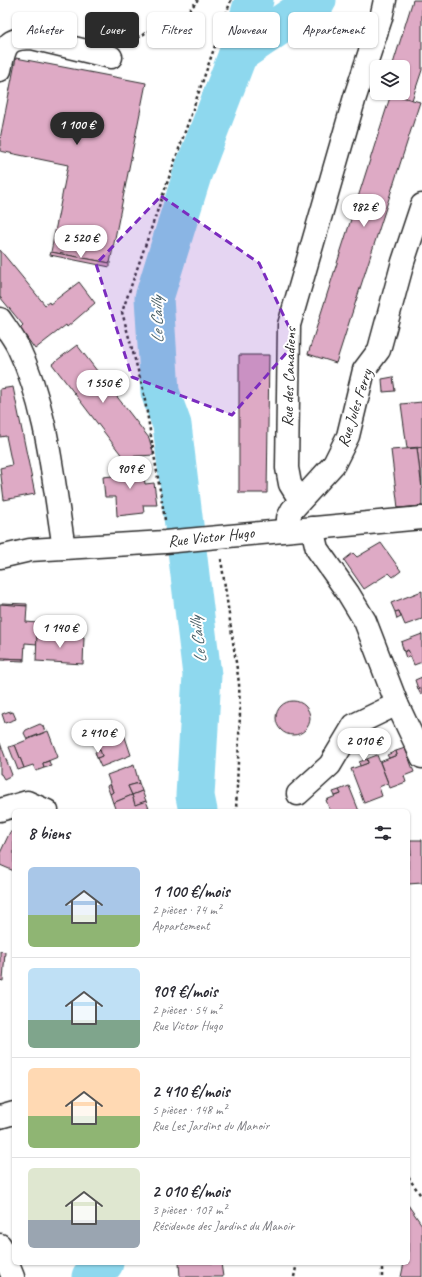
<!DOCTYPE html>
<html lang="fr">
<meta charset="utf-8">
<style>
body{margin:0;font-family:Caveat,sans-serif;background:#f7f7f7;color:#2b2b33;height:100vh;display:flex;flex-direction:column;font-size:15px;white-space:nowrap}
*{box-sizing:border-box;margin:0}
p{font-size:13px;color:#7c7c81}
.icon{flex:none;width:22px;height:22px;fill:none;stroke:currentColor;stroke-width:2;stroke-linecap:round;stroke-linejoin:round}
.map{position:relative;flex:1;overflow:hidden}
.panel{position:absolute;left:12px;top:809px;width:398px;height:456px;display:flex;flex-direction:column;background:#fff;border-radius:6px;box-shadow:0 1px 3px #0004}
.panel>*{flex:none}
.guide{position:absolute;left:12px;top:12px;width:398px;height:36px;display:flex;gap:8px}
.fabs{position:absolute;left:370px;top:60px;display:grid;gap:8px}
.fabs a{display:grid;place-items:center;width:40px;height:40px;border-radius:6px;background:#fff;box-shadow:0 1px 3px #0004;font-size:20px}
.price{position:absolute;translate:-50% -34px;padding:0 9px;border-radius:14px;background:#fff;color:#222;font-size:13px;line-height:26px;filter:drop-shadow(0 1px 2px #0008)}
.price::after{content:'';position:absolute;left:50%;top:24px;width:12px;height:9px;margin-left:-6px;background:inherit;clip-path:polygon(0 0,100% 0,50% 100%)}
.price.on{background:#2b2b2b;color:#fff}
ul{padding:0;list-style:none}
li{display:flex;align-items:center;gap:12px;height:100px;padding:0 16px}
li+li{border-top:1px solid #e1e1e2}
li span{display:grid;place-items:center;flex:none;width:112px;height:80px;border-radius:6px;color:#555}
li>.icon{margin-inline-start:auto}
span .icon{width:48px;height:48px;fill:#fffc;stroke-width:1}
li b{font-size:17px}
h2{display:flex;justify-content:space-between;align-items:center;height:48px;padding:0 16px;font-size:17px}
.tag{padding:0 14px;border-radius:6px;background:#fff;box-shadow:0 1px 3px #0004;font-size:14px;line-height:36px}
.tag.on{background:#2b2b2b;color:#fff}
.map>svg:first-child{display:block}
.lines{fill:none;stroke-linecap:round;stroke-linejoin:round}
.river{stroke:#8ed8ee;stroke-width:39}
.building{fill:#deaac5;stroke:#2b2b2b}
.minor-casing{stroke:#2b2b2b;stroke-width:25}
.path{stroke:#2b2b2b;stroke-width:2.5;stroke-dasharray:3 3;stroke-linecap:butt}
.minor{stroke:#fff;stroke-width:22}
.marked{fill:#7b2cbf;fill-opacity:0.2;stroke:#7b2cbf;stroke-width:3;stroke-dasharray:8 5;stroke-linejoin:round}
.labels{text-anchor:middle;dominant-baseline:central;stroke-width:4;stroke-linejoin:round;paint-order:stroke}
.street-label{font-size:16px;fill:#2b2b2b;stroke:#fff}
.water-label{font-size:17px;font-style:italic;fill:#495f66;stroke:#fff}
</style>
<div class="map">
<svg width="422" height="1277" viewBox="0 0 422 1277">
<rect width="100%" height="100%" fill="#fff"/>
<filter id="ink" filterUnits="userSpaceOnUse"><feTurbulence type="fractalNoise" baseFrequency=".025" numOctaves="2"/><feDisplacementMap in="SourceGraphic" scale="8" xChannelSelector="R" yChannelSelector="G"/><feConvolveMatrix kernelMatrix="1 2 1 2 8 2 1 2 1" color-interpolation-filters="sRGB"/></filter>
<g filter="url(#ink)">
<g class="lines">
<g class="river">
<path d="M 238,54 L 254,0"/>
<path d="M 198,811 L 195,796 L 202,675 L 172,425 L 160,392 L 154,298 L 193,172 L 238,54 L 317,0"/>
<path d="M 91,1277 L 104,1263"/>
</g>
</g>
<g class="building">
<path d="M 413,0 L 422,0 L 422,70 L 412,100 L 389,93 L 403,93 L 403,67 L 392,67 Z"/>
<path d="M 16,58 L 146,83 L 110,263 L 51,252 L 68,165 L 0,151 L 0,139 Z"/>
<path d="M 391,94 L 420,102 L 336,363 L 308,354 Z"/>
<path d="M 0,250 L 45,305 L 49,302 L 50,304 L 79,282 L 95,303 L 67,327 L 66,325 L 35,349 L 20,328 L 23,325 L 0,297 Z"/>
<path d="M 51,252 L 110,263 L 110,267 L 50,255 Z"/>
<path d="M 77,345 L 149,438 L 154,455 L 123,457 L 52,364 Z"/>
<path d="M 239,355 L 269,355 L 267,493 L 239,493 Z"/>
<path d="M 393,377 L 395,391 L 383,392 L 382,379 Z"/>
<path d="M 13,387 L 35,494 L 4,500 L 0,468 L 12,465 L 6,436 L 0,437 L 0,389 Z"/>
<path d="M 422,402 L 422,447 L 407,448 L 401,404 Z"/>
<path d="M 422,447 L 422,489 L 417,448 Z"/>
<path d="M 417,448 L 422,489 L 422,506 L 398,508 L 391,450 Z"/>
<path d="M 142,463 L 145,484 L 154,483 L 157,505 L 143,505 L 144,513 L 117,516 L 116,497 L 105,497 L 103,477 L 122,475 L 121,464 Z"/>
<path d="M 381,543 L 401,571 L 393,577 L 389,573 L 364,589 L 344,560 L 353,553 L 357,557 Z"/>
<path d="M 422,591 L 422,619 L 405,625 L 399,611 L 395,612 L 391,603 Z"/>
<path d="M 2,603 L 27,604 L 27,606 L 2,605 Z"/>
<path d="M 0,604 L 27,606 L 26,622 L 61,625 L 60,635 L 37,634 L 37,644 L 25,643 L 24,659 L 0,658 Z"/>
<path d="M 399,611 L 401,617 L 397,619 L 395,612 Z"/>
<path d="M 37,634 L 84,637 L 83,664 L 36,661 Z"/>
<path d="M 422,634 L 422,662 L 414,665 L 408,650 L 404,652 L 401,642 Z"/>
<path d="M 408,650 L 411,656 L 406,658 L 404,652 Z"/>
<path d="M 0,658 L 24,659 L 24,661 L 0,660 Z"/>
<path d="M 422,677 L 422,687 L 418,689 L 415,680 Z"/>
<path d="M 422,687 L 422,694 L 421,695 L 418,689 Z"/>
<circle cx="293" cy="718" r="17"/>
<path d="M 10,711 L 10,713 L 13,712 L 16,719 L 5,723 L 2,714 Z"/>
<path d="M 40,724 L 43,726 L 45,732 L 27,739 L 24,733 L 26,730 Z"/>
<path d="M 48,731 L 58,757 L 43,763 L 44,768 L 36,771 L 33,765 L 24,768 L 15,745 Z"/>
<path d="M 123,731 L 131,755 L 101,767 L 97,758 L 102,756 L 96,741 Z"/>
<path d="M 0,743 L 12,775 L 4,779 L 1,774 L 0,774 Z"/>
<path d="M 15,745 L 24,768 L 18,770 L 9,747 Z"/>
<path d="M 405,748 L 414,772 L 404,776 L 406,782 L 390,788 L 380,762 L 397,755 L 396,751 Z"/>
<path d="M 100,750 L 102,756 L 97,758 L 95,752 Z"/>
<path d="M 396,751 L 397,755 L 389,758 L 387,755 Z"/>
<path d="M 377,755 L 388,783 L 379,787 L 382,796 L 364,803 L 351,769 L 368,763 L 367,759 Z"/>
<path d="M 367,759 L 368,763 L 360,766 L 359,762 Z"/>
<path d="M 49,761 L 51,766 L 44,768 L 43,763 Z"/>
<path d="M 134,765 L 139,783 L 128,786 L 132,795 L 113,803 L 110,794 L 113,792 L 107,775 Z"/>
<path d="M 139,783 L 142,791 L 132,795 L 128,786 Z"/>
<path d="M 110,784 L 113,792 L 110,794 L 107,786 Z"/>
<path d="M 349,786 L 359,811 L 330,811 L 326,800 L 341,794 L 339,790 Z"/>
<path d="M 339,790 L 341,794 L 335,796 L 333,792 Z"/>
<path d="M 142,791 L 146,801 L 135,805 L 132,795 Z"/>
<path d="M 132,795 L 135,805 L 146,801 L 150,811 L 116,811 L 113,803 Z"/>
<path d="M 10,832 L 14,833 L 14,871 L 0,865 L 0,853 Z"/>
<path d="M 410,840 L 422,840 L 422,883 L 408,884 L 408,854 L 411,854 Z"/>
<path d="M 0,951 L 5,952 L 3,981 L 0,980 Z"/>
<path d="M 408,1205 L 422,1225 L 422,1277 L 401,1277 L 404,1263 L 408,1263 Z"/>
<path d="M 179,1263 L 221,1263 L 223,1277 L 180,1277 Z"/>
</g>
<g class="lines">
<g class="minor-casing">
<g id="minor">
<path d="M 0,70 C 5,47 5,38 32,38 L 111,57"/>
<path d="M 0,319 C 6,328 13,337 18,347 C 48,409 53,481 64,548"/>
<path d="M 300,500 L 290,484 L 287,468 L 289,325 L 355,97 L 381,18 L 385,0"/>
<path d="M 288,529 L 288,518 L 292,510 L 334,464 L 348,436 L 364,370 L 379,350 L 403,262 L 422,205"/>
<path d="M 0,557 L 30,550 L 165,542 L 422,518"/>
<path d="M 397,704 L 422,757"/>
<path d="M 298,794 L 330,765 L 354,725 L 397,704 L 365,621 L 348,593 L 317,549 L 312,528"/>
<path d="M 0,810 L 27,802 L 47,811"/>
<path d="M 0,1117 L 14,1113"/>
<path d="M 0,1245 L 13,1277"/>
</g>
</g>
<g class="path">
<path d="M 128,45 L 148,31 L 179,22 L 198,0"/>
<path d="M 165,520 L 143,389 L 122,312 L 231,0"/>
<path d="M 221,559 L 239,683 L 240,713 L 236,811"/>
<path d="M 408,1177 L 422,1197"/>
<path d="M 294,1277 L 297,1263"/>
<path d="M 382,1277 L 382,1263"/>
</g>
<use href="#minor" class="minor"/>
</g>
</g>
<path class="marked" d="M 161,196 L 259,263 L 296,342 L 232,415 L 132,377 L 96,264 Z"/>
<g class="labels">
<g class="street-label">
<text transform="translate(289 377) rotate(-88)">Rue des Canadiens</text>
<text transform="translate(355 408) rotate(-72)">Rue Jules Ferry</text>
<text transform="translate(211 537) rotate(-6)">Rue Victor Hugo</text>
</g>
<g class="water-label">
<text transform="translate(157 320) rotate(-91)">Le Cailly</text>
<text transform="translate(198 640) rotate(-97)">Le Cailly</text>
</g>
</g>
</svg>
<div class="fabs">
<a><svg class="icon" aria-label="layers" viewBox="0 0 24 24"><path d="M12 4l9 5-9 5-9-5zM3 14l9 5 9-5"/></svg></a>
</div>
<b class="price on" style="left:77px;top:146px">1 100 €</b>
<b class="price" style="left:364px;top:228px">982 €</b>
<b class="price" style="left:81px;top:259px">2 520 €</b>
<b class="price" style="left:103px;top:404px">1 550 €</b>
<b class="price" style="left:130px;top:490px">909 €</b>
<b class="price" style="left:60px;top:649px">1 140 €</b>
<b class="price" style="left:98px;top:754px">2 410 €</b>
<b class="price" style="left:364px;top:762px">2 010 €</b>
<div class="guide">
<a class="tag">Acheter</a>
<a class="tag on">Louer</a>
<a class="tag">Filtres</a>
<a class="tag">Nouveau</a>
<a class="tag">Appartement</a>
</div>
<section class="panel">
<h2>8 biens<svg class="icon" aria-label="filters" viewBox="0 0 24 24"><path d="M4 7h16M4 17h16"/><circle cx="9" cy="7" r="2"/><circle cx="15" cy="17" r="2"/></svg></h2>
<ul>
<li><span style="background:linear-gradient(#a9c7e8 60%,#8fb573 0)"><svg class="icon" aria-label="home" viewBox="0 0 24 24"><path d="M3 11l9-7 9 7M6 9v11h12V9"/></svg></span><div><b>1 100 €/mois</b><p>2 pièces · 74 m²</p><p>Appartement</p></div></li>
<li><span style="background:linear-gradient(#bfe0f5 65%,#7fa58c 0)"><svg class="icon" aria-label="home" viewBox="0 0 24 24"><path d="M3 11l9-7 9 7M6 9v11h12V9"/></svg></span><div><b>909 €/mois</b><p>2 pièces · 54 m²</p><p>Rue Victor Hugo</p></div></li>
<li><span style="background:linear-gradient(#ffd9b3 60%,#8fb573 0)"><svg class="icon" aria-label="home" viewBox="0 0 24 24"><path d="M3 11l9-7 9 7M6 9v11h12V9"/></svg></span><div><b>2 410 €/mois</b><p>5 pièces · 148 m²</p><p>Rue Les Jardins du Manoir</p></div></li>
<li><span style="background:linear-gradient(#dfe7d0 65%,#9aa5b1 0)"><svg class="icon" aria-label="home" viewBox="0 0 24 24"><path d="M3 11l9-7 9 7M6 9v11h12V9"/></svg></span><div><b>2 010 €/mois</b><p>3 pièces · 107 m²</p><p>Résidence des Jardins du Manoir</p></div></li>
</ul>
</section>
</div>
